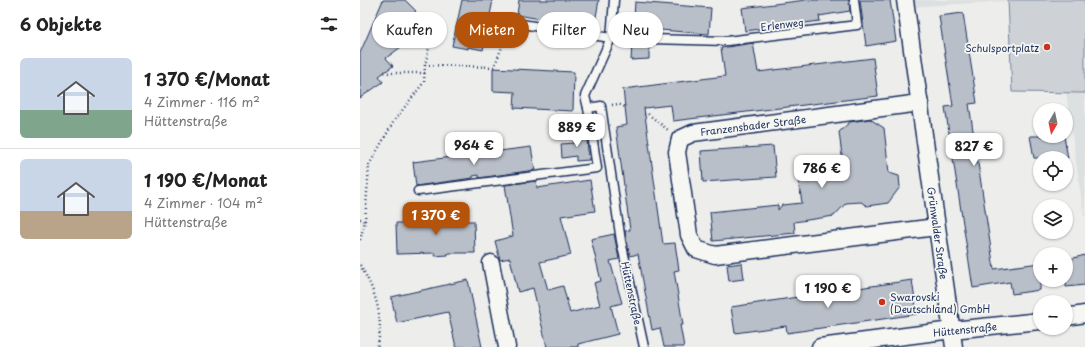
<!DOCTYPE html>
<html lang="de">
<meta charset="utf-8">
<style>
body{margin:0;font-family:"Playpen Sans",sans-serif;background:#f2f2f2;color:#222;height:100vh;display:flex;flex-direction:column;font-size:15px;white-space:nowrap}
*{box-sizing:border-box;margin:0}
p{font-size:13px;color:#767676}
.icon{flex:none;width:22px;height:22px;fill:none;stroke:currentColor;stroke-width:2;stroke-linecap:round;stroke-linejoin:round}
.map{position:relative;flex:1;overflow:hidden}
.sheet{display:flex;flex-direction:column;background:#fff;width:360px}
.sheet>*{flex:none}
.hud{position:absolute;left:12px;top:12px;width:380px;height:36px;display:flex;gap:8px}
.needle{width:26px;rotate:189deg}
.fabs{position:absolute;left:673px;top:103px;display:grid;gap:8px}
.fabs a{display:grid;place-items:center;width:40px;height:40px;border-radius:50%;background:#fff;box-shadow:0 1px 3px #0004;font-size:20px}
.price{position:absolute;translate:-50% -34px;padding:0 9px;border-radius:8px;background:#fff;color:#222;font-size:13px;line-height:26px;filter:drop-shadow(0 1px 2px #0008)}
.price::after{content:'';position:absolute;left:50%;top:24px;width:12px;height:9px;margin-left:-6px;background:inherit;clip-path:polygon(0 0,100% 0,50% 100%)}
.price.on{background:#b45309;color:#fff}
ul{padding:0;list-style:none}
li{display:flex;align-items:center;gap:12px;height:100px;padding:0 20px}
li+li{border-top:1px solid #e0e0e0}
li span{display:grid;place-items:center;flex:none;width:112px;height:80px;border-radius:6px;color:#555}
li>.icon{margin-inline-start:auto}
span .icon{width:48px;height:48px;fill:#fffc;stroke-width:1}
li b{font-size:17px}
h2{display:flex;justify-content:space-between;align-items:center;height:48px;padding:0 20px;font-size:17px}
.chip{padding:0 14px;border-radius:18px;background:#fff;box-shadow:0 1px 3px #0004;font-size:14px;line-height:36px}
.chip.on{background:#b45309;color:#fff}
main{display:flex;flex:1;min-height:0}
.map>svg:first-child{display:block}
.built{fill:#dde0e1}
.green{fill:#ced2d7;stroke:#74809a}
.building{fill:#b9bfc8;stroke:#1b2f5e}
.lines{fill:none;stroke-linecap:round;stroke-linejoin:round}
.service-casing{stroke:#1b2f5e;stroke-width:11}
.minor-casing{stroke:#1b2f5e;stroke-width:19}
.path{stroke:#1b2f5e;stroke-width:2.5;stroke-dasharray:1 3;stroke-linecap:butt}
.service{stroke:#f6f6f2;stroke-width:8}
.minor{stroke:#f6f6f2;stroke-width:16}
.poi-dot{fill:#c8321e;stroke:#f6f6f2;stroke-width:1.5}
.labels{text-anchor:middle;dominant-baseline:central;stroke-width:3.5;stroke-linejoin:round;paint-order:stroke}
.street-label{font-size:10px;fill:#1b2f5e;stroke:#f6f6f2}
.poi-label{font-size:10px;fill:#1b2f5e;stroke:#f6f6f2;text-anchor:end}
</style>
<main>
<section class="sheet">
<h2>6 Objekte<svg class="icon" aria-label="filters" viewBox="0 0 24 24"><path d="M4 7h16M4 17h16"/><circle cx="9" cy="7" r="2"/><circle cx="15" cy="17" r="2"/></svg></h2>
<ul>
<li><span style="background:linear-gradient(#c9d6e8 65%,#7fa58c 0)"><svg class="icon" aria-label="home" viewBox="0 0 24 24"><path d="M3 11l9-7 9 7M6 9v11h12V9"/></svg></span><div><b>1 370 €/Monat</b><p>4 Zimmer · 116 m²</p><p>Hüttenstraße</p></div></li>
<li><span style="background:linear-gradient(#c9d6e8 65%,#b9a48a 0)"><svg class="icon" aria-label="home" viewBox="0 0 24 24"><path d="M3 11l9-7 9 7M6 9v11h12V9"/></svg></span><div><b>1 190 €/Monat</b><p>4 Zimmer · 104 m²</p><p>Hüttenstraße</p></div></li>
</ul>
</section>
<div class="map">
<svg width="725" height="347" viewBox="0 0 725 347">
<rect width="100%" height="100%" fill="#edeeec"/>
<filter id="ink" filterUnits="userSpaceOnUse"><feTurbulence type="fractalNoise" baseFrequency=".025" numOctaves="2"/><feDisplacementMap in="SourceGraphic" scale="8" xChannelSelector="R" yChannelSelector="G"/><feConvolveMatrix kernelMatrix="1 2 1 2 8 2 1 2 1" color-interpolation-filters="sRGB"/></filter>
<g filter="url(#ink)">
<g class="built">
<path d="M 550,0 L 648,0 L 648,1 L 551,7 Z"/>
<path d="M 706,93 L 725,93 L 725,217 L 724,217 Z"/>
</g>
<path class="green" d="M 648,0 L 725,0 L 725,93 L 652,92 Z"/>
<g class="building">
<path d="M 23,0 L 45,0 L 56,11 L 43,22 L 49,29 L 35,40 L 41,47 L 26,58 L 33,66 L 19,76 L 23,82 L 0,98 L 0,53 Z"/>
<path d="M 102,0 L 133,0 L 123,50 L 108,47 L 108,49 L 92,46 Z"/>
<path d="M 159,0 L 239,0 L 234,28 L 157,15 Z"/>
<path d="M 446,0 L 489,0 L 490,11 L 459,16 L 460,21 L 385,31 L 382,8 Z"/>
<path d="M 500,0 L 530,0 L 536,41 L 506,46 Z"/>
<path d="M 275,2 L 351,8 L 349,34 L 288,29 L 288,33 L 273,33 Z"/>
<path d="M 603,13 L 617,103 L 609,104 L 634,269 L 680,263 L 680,290 L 652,294 L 650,282 L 613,288 L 585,107 L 593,106 L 579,16 Z"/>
<path d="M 393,43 L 398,72 L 513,58 L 518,96 L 313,121 L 311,105 L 284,108 L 303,244 L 315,243 L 319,270 L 314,271 L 323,325 L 320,325 L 324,347 L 304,347 L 300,328 L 292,330 L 278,254 L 270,256 L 266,240 L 265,231 L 270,230 L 256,127 L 267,125 L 263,89 L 365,76 L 361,48 Z"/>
<path d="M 272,44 L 289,44 L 289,59 L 271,60 Z"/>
<path d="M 133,68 L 214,72 L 213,111 L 154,108 L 155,92 L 133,91 Z"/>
<path d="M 510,119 L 524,128 L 529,173 L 539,176 L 540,187 L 528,203 L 507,206 L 501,202 L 486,203 L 474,216 L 434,222 L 435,233 L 353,241 L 350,212 L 418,205 L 418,210 L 422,205 L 442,203 L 439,183 L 446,174 L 468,171 L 482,156 L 479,132 L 490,122 Z"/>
<path d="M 226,131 L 229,160 L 216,161 L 216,156 L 202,158 L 201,144 L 214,143 L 213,133 Z"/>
<path d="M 670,136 L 704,136 L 708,158 L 674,158 Z"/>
<path d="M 413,146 L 416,177 L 343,182 L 341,151 Z"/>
<path d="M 171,147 L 175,170 L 119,178 L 119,175 L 113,176 L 113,178 L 56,186 L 53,162 Z"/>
<path d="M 230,180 L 235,211 L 201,216 L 211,255 L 180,262 L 188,290 L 203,286 L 210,313 L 240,305 L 234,283 L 241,281 L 231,239 L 254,234 L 259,259 L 250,261 L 262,303 L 251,306 L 258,334 L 218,344 L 218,347 L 187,347 L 173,288 L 158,292 L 150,258 L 140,260 L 135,241 L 153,236 L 145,185 L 176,181 L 177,188 Z"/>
<path d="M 94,215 L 94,221 L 114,221 L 115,253 L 88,253 L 88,255 L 75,256 L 75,253 L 37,254 L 36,223 L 56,223 L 56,217 Z"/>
<path d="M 725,255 L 725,285 L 706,287 L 706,260 Z"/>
<path d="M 382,263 L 384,279 L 369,281 L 367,265 Z"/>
<path d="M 108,280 L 122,347 L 96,347 L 88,312 L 37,323 L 31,297 Z"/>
<path d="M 552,280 L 557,314 L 427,333 L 426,326 L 375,333 L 371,307 Z"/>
</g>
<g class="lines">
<g class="service-casing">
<g id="service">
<path d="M 254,0 L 251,38 L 225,96 L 228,108 L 241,106 L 261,241 L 284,347"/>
<path d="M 155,23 L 251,38 L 367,41 L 497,25 L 494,0"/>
<path d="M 58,191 L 237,168 L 228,108"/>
</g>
</g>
<g class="minor-casing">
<g id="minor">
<path d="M 545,0 L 594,347"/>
<path d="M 560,103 L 333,133 L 320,139 L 317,152 L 329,235 L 336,249 L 355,255 L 576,227"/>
<path d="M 131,263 L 147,347"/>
<path d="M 706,317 L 725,314"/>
<path d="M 460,347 L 592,330 L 680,321"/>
</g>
</g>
<g class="path">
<path d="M 65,65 L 134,67 L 142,47 L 150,34"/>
<path d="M 24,72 L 29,73 L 65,73"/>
<path d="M 252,105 L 258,104 L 265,107"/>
<path d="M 284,114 L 288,114 L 308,130"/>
<path d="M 0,219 L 5,221 L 0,240"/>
<path d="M 5,221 L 9,165 L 34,121 L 64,82 L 65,65 L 75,22"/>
<path d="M 0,265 C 15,290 25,318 17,347"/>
</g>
<use href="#service" class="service"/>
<use href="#minor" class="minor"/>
</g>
</g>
<g class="poi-dot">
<circle cx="687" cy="47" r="4"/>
<circle cx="522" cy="302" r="4"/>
</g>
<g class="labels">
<g class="street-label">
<text transform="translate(422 24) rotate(-7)">Erlenweg</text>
<text transform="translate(393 125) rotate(-7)">Franzensbader Straße</text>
<text transform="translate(578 233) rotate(82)">Grünwalder Straße</text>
<text transform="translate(272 293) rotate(78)">Hüttenstraße</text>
<text transform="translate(605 329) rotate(-6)">Hüttenstraße</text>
</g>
<g class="poi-label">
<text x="679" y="47">Schulsportplatz</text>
<text x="530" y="296" text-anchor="start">Swarovski<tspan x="530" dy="12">(Deutschland) GmbH</tspan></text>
</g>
</g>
</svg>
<div class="fabs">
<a><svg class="needle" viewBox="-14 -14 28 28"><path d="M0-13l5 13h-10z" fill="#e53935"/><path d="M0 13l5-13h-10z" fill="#767676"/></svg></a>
<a><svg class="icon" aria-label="locate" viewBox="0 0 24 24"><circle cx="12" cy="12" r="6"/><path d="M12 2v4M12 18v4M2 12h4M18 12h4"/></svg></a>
<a><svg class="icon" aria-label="layers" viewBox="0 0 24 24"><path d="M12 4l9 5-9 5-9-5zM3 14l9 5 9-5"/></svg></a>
<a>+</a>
<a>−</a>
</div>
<b class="price" style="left:217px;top:148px">889 €</b>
<b class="price" style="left:114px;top:166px">964 €</b>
<b class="price" style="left:614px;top:167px">827 €</b>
<b class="price" style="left:462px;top:189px">786 €</b>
<b class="price on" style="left:76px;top:236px">1 370 €</b>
<b class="price" style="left:468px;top:309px">1 190 €</b>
<div class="hud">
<a class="chip">Kaufen</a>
<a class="chip on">Mieten</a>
<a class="chip">Filter</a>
<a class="chip">Neu</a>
</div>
</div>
</main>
